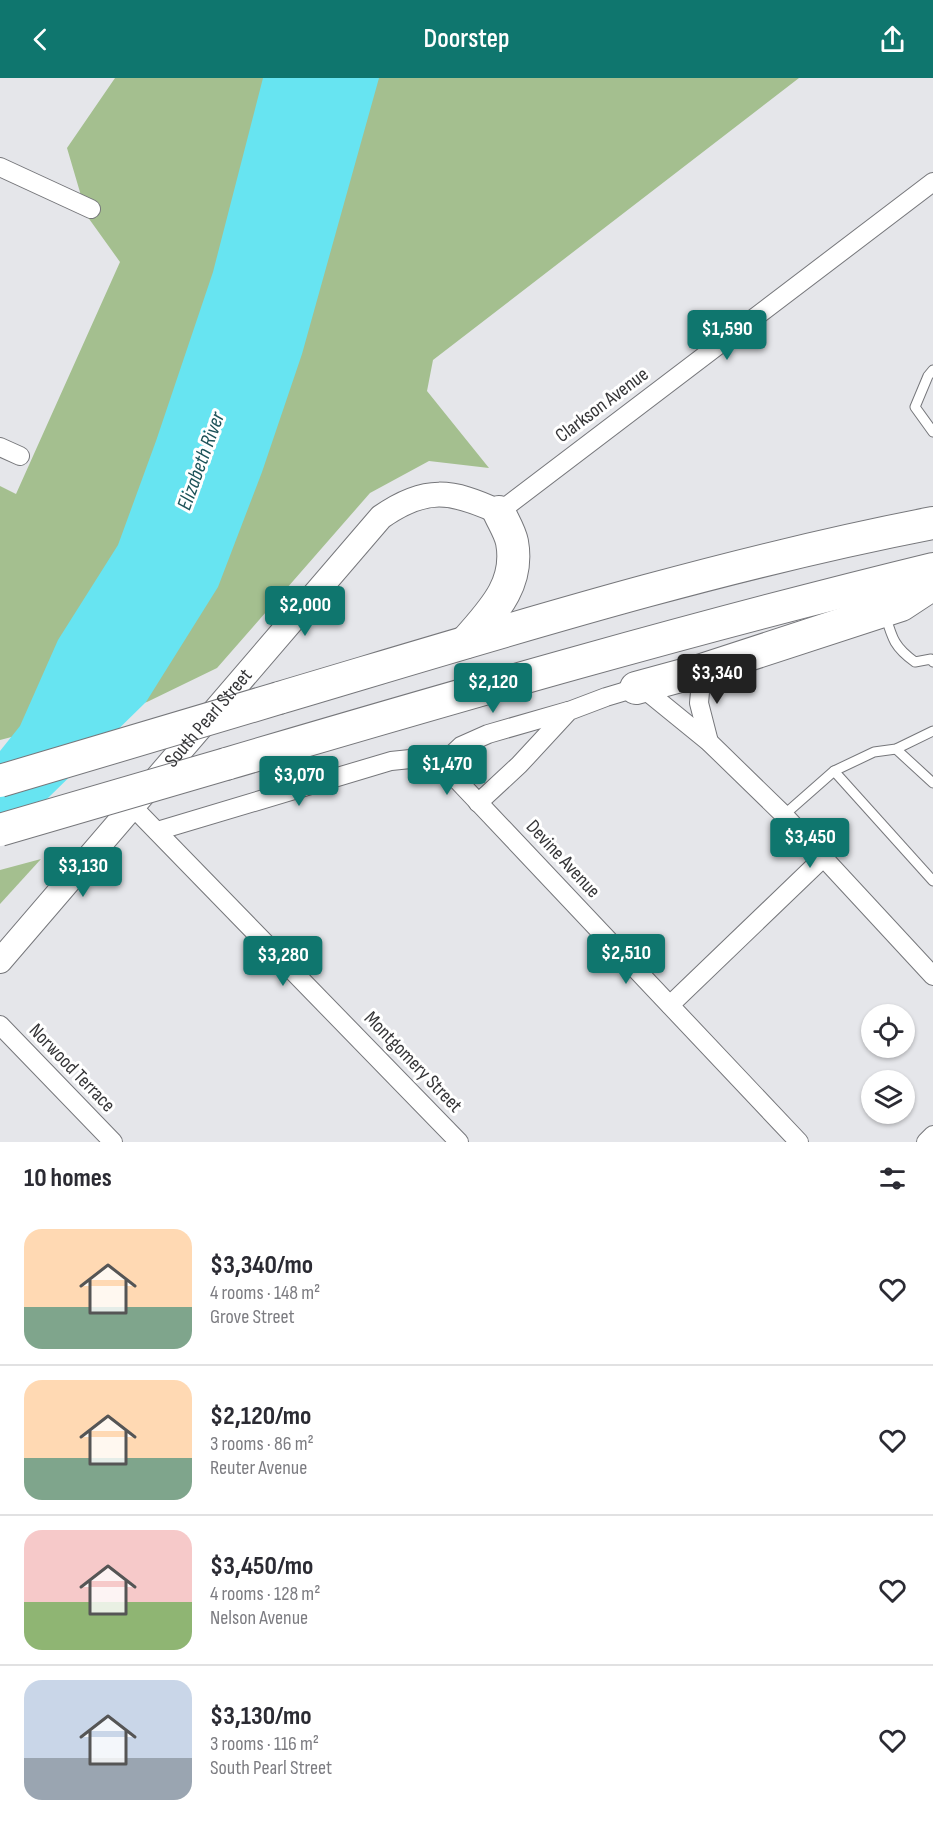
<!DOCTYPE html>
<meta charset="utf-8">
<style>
body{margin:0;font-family:"Sofia Sans Condensed",sans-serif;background:#f2f2f3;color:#2b2b33;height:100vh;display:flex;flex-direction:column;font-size:22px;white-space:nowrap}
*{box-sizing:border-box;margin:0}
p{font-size:20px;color:#7c7c81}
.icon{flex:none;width:33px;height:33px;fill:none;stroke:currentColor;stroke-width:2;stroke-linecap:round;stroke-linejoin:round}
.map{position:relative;height:1064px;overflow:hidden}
.sheet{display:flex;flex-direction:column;background:#fff;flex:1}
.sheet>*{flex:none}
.buttons{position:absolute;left:861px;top:926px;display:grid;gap:12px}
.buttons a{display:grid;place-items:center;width:54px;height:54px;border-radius:50%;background:#fff;box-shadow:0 2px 4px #0004;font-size:30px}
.price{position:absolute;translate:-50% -51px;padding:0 14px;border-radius:6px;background:#0f766e;color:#fff;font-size:20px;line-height:39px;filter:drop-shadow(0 2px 3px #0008)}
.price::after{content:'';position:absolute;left:50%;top:36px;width:18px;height:14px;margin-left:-9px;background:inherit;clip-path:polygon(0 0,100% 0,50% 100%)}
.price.current{background:#222;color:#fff}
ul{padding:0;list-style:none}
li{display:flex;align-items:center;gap:18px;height:150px;padding:0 24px}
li+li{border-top:2px solid #e1e1e2}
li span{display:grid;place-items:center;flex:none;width:168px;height:120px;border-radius:18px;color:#555}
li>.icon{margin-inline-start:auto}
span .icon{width:72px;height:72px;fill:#fffc;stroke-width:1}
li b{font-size:26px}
h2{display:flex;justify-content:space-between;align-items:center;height:72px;padding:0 24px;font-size:26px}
header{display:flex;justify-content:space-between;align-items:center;height:78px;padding:0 24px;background:#0f766e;color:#fff;font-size:27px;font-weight:600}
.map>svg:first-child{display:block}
.green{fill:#a4bf8f}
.water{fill:#67e4f1}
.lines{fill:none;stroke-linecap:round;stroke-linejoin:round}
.lane-casing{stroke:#76777b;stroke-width:11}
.street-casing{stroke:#76777b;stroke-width:20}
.secondary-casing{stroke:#76777b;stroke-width:26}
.highway-casing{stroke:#76777b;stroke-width:34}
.lane{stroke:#fff;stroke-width:9}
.street{stroke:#fff;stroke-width:18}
.secondary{stroke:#fff;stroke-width:24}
.highway{stroke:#fff;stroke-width:32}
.highway-bridge-casing{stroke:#76777b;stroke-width:34;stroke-linecap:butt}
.highway-bridge{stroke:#fff;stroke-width:32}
.labels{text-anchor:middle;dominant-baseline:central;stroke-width:6;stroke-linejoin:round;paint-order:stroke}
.street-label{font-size:20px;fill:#363638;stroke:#fff}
.water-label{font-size:21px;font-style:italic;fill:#1d5359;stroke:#fff}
</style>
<header><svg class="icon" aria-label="back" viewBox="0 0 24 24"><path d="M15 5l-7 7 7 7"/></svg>Doorstep<svg class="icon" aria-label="share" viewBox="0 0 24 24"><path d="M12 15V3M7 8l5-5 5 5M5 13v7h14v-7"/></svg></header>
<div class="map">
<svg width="933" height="1064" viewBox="0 0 933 1064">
<rect width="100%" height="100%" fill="#e5e6ea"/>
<g class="green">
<path d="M 115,0 L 799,0 L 433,282 L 427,313 L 489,390 L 429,383 L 370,415 L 217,590 L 147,624 L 0,662 L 0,408 L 16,416 L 120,184 L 87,138 L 67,70 Z"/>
<path d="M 41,781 L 0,826 L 0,792 Z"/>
</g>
<path class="water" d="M 263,0 L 379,0 L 302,276 L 262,394 L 218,509 L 146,624 L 0,767 L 0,673 L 20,648 L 58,562 L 118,467 L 156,363 L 213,194 Z"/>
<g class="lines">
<g class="lane-casing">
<g id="lane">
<path d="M 933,292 L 928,298 L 915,329 L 933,354"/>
<path d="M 885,536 C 892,560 894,569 915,584 L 931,581 L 933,584"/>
<path d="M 896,671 L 933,705"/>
<path d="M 834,693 L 933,803"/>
<path d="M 784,737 L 834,693 L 874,674 L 896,671 L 933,653"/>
</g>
</g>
<g class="street-casing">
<g id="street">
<path d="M 0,89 L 91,131"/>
<path d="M 0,369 L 20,378"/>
<path d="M 499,434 L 933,104"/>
<path d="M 702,592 L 699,625 L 709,664"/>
<path d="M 442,686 L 799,1064"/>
<path d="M 442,686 L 461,668 L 488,656 L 568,633"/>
<path d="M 478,725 L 519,687 L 569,633 L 606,619 L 636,610 L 650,616 L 709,664 L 784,737 L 933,898"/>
<path d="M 133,729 L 459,1064"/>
<path d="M 157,753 L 391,683 L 420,680 L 442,686"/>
<path d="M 670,927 L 823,780"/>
<path d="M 0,947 L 113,1064"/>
<path d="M 926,1064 L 933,1057"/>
</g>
</g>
<g class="secondary-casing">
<g id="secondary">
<path id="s1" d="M 0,883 L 381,439 C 425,408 452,412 499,434"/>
</g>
</g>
<g class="highway-casing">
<g id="highway">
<path d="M 466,564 C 492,534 520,507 512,464 C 510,454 503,443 499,434"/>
<path d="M 636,610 L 702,592 L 901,527 L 933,506"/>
<path d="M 279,620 C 495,556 711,488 933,445"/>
<path d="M 226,686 C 460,617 695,549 933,491"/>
</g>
</g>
<use href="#lane" class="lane"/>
<use href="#street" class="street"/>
<use href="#secondary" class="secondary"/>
<use href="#highway" class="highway"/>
<g class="highway-bridge-casing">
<g id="highway-bridge">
<path d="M 0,703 L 279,620"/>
<path d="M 0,752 L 226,686"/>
</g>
</g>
<use href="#highway-bridge" class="highway-bridge"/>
</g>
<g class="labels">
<g class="street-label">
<text transform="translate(602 327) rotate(-37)">Clarkson Avenue</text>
<text stroke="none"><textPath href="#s1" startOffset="320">South Pearl Street</textPath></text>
<text transform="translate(563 781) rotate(47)">Devine Avenue</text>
<text transform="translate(413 984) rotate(46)">Montgomery Street</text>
<text transform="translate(72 990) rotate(46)">Norwood Terrace</text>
</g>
<g class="water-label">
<text transform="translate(201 383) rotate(-70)">Elizabeth River</text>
</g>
</g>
</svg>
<div class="buttons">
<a><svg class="icon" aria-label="locate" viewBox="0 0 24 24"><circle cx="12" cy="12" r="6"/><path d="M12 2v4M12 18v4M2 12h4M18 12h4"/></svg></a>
<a><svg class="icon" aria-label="layers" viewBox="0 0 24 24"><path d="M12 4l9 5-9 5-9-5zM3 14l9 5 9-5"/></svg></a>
</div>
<b class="price" style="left:727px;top:283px">$1,590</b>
<b class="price" style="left:305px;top:559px">$2,000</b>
<b class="price current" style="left:717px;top:627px">$3,340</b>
<b class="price" style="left:493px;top:636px">$2,120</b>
<b class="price" style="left:447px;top:718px">$1,470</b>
<b class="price" style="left:299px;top:729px">$3,070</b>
<b class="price" style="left:810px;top:791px">$3,450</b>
<b class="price" style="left:83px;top:820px">$3,130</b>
<b class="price" style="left:626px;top:907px">$2,510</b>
<b class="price" style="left:283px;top:909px">$3,280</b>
</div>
<section class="sheet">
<h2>10 homes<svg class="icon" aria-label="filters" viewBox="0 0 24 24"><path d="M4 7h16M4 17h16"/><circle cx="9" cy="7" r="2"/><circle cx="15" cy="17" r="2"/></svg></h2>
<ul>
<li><span style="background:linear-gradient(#ffd9b3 65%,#7fa58c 0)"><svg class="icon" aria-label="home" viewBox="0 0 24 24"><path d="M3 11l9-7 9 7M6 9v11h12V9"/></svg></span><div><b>$3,340/mo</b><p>4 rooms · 148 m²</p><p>Grove Street</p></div><svg class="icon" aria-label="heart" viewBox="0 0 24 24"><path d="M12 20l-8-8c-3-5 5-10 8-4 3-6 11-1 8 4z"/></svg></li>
<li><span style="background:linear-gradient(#ffd9b3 65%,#7fa58c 0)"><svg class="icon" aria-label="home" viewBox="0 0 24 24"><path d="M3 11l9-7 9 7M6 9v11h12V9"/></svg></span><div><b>$2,120/mo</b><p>3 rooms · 86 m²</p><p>Reuter Avenue</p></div><svg class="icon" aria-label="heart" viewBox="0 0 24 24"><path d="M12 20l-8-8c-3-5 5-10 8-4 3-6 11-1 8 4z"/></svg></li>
<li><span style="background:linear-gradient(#f6c9c9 60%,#8fb573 0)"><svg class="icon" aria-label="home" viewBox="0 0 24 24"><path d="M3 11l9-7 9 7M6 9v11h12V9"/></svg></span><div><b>$3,450/mo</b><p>4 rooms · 128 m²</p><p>Nelson Avenue</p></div><svg class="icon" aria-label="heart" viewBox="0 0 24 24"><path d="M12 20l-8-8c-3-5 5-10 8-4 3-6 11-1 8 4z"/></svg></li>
<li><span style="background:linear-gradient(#c9d6e8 65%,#9aa5b1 0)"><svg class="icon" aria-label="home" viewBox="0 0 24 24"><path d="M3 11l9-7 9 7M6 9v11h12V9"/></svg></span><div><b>$3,130/mo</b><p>3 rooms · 116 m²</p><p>South Pearl Street</p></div><svg class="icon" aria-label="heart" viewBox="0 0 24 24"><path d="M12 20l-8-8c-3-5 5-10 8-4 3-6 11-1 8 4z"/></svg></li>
</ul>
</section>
